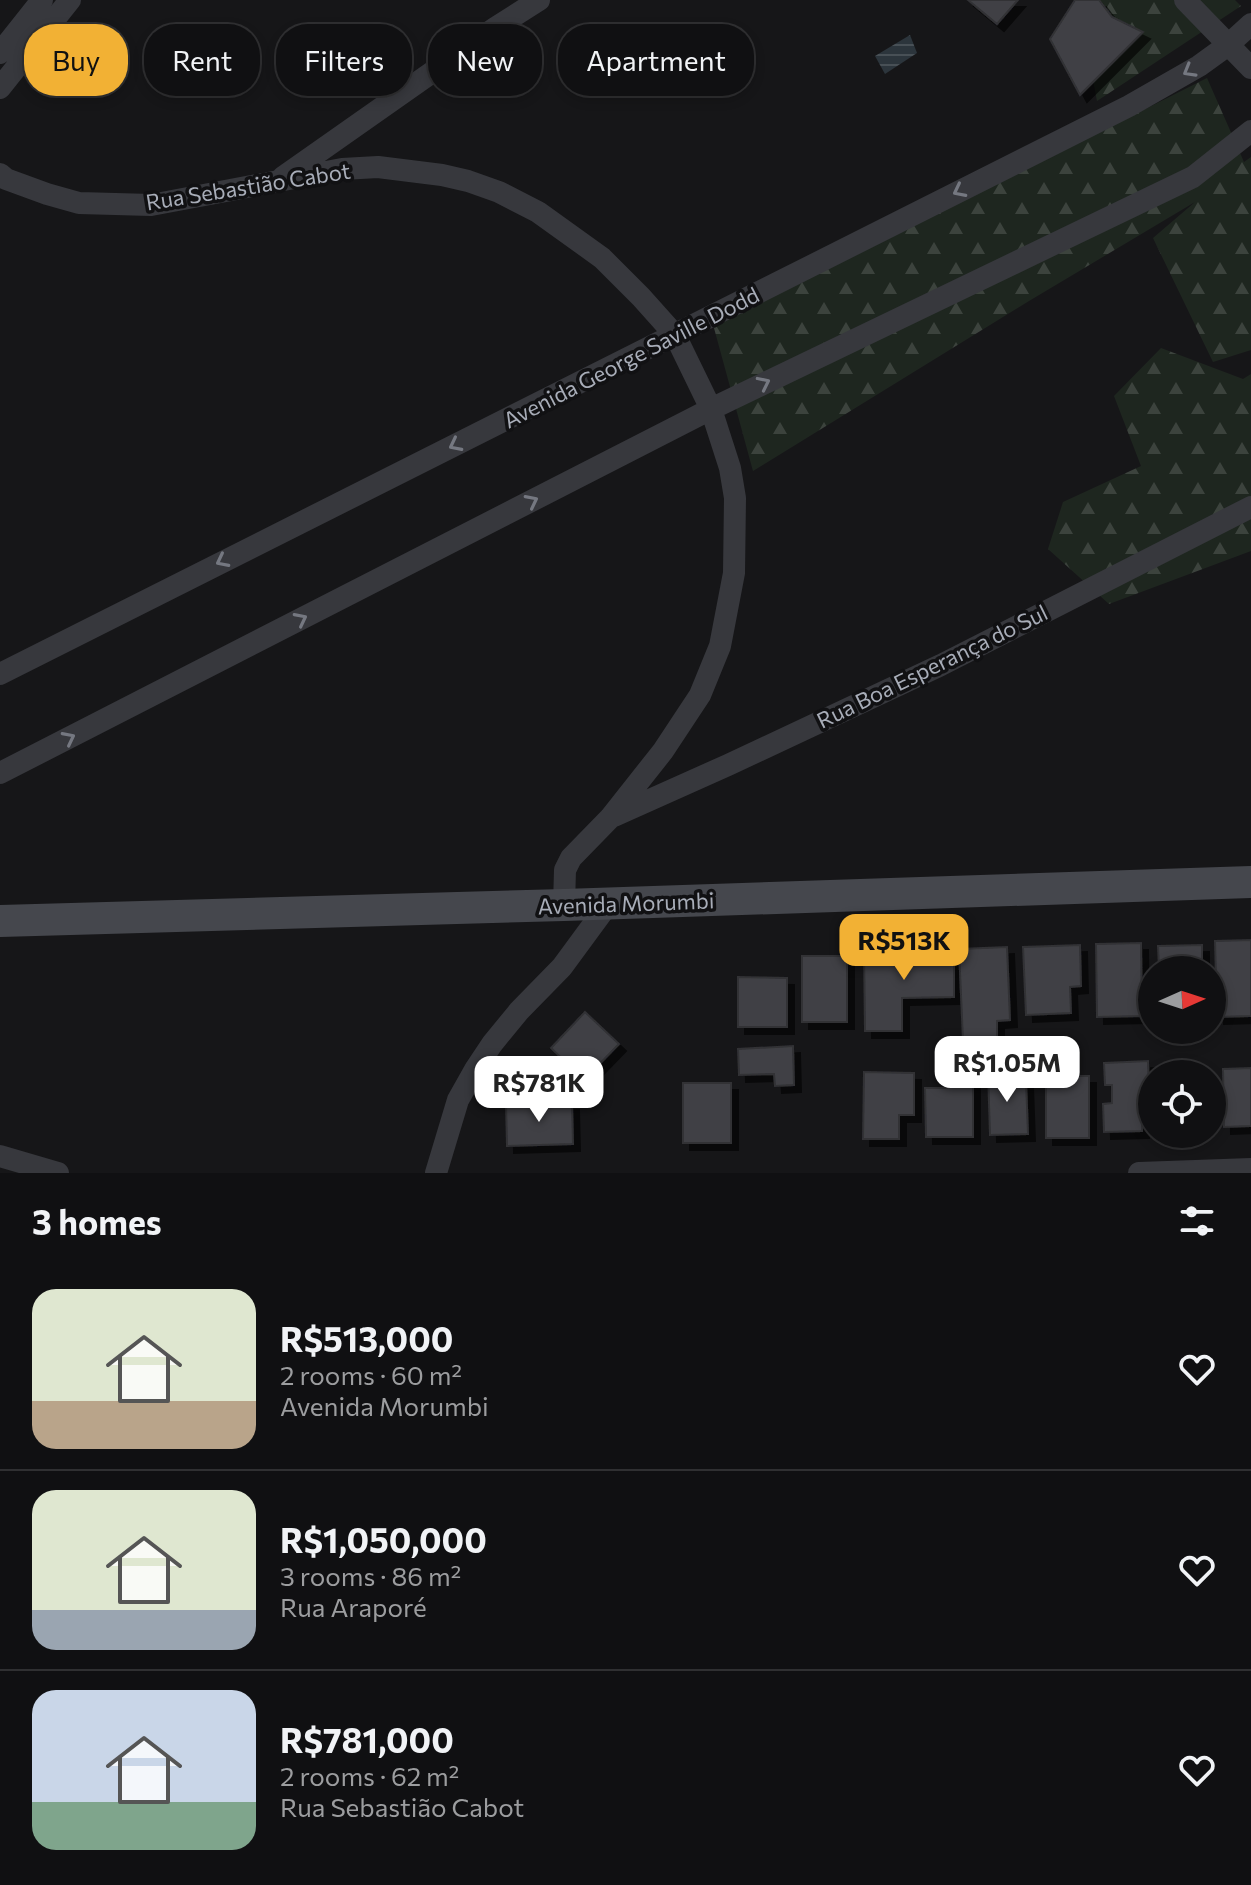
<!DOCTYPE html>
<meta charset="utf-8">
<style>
body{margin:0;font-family:Commissioner,sans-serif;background:#1e1e20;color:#f1f3f6;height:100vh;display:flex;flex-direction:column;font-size:30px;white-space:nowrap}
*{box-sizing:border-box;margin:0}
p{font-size:26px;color:#9c9d9f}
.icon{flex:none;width:44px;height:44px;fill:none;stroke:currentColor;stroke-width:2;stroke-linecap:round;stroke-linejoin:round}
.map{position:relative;height:1173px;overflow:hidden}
.panel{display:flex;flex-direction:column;background:#101012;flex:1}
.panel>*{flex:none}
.top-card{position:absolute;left:24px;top:24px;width:800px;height:72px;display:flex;gap:16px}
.needle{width:52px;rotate:87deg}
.controls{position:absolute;left:1138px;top:956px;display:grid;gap:16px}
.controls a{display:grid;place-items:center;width:88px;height:88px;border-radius:50%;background:#101012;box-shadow:0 4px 12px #0003,0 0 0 2px #303032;font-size:40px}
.price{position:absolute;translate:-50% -68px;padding:0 18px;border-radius:16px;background:#fff;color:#222;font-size:26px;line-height:52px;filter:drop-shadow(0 2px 4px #0008)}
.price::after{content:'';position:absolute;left:50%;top:48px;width:24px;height:18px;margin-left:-12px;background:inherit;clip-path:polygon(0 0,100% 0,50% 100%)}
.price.current{background:#f2b134;color:#111}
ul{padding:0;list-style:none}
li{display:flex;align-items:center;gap:24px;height:200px;padding:0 32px}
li+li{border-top:2px solid #303032}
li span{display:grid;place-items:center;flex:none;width:224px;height:160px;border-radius:24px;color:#555}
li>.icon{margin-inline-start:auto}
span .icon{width:96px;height:96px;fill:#fffc;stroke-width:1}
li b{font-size:34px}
h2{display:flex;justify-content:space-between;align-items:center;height:96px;padding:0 32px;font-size:34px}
.pill{padding:0 28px;border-radius:32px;background:#101012;box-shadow:0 4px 12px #0003,0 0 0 2px #303032;font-size:28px;line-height:72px}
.pill.current{background:#f2b134;color:#111}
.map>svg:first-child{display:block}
</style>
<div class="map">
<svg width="1251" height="1173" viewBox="0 0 1251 1173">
<defs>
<pattern id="forest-firs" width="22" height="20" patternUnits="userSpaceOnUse" patternTransform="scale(2)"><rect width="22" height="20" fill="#1e261f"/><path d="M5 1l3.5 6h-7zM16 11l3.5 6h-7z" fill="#3c433d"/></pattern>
<pattern id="water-rules" width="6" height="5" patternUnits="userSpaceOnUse" patternTransform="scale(2)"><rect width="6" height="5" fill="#2c353c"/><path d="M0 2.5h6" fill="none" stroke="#485056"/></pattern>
<filter id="shadow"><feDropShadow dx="7" dy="7" stdDeviation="0" flood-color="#0009"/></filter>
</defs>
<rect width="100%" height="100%" fill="#161618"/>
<path fill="url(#forest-firs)" d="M 1078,0 L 1235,0 L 1241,6 L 1097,101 Z
M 1207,78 L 1244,162 L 1251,157 L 1251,350 L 1213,362 L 1153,238 L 1195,202 L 1029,301 L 753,471 L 711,317 L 765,300 Z
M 1161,348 L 1243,379 L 1251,374 L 1251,551 L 1109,604 L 1048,549 L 1063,502 L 1141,466 L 1114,396 Z"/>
<path fill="url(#water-rules)" d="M 910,35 L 917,53 L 885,74 L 875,56 Z"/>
<path fill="#404145" stroke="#303034" stroke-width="2" filter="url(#shadow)" d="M 968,0 L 1018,0 L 997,24 Z
M 1075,0 L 1099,0 L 1112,17 L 1143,32 L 1080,95 L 1050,39 Z
M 1251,940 L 1251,1016 L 1217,1017 L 1215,941 Z
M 1141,943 L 1142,1016 L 1097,1017 L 1096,944 Z
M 1080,945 L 1081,986 L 1070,987 L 1071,1013 L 1026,1015 L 1023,947 Z
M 1202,945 L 1202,970 L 1159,970 L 1158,946 Z
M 1007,947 L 1010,1020 L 997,1021 L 997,1040 L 963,1041 L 959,949 Z
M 954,948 L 954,997 L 902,998 L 902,1031 L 865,1031 L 864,949 Z
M 802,956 L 847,956 L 847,1022 L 802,1022 Z
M 738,977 L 787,978 L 787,1027 L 738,1027 Z
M 585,1012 L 619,1044 L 584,1080 L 551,1048 Z
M 793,1046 L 794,1085 L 775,1086 L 774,1074 L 739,1075 L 738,1049 Z
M 1148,1061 L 1150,1122 L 1142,1122 L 1142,1131 L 1104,1132 L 1103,1104 L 1112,1103 L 1112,1085 L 1105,1085 L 1104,1063 Z
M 1251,1068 L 1251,1126 L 1224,1127 L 1223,1069 Z
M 1015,1071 L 1015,1080 L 1026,1080 L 1028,1134 L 990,1135 L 988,1072 Z
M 864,1072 L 914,1073 L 914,1115 L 899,1115 L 899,1139 L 863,1139 Z
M 947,1075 L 973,1075 L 973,1137 L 926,1137 L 925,1088 L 947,1088 Z
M 1046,1076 L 1089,1076 L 1089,1138 L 1046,1138 Z
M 683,1083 L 731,1083 L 731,1143 L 683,1143 Z
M 572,1103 L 573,1144 L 507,1146 L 506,1104 Z"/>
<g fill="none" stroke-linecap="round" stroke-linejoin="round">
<path stroke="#37383d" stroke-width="22" d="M 1185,0 L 1251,68
M 0,53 L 42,0
M 0,88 L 70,0
M 0,174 L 6,179 L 47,194 L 79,203 L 151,205 L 342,169 L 378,167 L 442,175 L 468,181 L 499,192 L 538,212 L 602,258 L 641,297 L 675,335 L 711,409 L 730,468 L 735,498 L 734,573 L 720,646 L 700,695 L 663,751 L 610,818 L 571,858 L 565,870 L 564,905
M 283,177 L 495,28 L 539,0
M 0,674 L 1129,106 L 1199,66 L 1228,45 L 1251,24
M 0,773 L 711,409 L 1193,177 L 1251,131
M 614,816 L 728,765 L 941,665 L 1251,507
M 0,1156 L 58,1173
M 436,1173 L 458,1100 L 476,1068 L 492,1044 L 519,1011 L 562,967 L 609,903
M 1139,1173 L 1251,1169"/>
<path stroke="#45474d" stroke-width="32" d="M 0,921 L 564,905 L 1251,882"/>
</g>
<defs><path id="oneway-chevron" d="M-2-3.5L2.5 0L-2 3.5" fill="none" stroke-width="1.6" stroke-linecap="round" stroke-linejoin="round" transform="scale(2)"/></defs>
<g stroke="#757881">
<use href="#oneway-chevron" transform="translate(1189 71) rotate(150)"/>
<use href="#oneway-chevron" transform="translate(959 191) rotate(153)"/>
<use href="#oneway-chevron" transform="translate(764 383) rotate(-26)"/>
<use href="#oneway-chevron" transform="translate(455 445) rotate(153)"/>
<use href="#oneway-chevron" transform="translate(532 501) rotate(-27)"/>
<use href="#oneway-chevron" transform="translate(222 561) rotate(153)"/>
<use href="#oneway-chevron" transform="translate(301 619) rotate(-27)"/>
<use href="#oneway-chevron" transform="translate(69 738) rotate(-27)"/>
</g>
<g text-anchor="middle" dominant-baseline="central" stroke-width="7" stroke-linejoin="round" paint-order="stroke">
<g font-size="22" fill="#a8adb8" stroke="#111113">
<text transform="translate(248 186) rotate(-9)">Rua Sebastião Cabot</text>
<text transform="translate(631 357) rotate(-27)">Avenida George Saville Dodd</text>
<text transform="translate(932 666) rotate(-26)">Rua Boa Esperança do Sul</text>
<text transform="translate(626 903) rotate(-2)">Avenida Morumbi</text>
</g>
</g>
</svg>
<div class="controls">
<a><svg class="needle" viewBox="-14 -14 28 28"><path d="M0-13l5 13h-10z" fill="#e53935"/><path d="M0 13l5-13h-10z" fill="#9c9d9f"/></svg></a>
<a><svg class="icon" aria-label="locate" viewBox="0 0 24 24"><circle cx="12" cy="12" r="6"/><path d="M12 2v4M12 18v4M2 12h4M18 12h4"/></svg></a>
</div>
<b class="price current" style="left:904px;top:982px">R$513K</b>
<b class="price" style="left:1007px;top:1104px">R$1.05M</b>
<b class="price" style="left:539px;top:1124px">R$781K</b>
<div class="top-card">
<a class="pill current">Buy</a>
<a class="pill">Rent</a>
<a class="pill">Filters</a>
<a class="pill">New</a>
<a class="pill">Apartment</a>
</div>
</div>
<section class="panel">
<h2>3 homes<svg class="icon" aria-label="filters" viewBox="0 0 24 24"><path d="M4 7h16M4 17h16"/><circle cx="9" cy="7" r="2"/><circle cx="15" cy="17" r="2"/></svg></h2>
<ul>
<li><span style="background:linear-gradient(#dfe7d0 70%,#b9a48a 0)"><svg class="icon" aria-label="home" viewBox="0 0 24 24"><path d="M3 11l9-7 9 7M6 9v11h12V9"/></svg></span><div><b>R$513,000</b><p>2 rooms · 60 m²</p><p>Avenida Morumbi</p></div><svg class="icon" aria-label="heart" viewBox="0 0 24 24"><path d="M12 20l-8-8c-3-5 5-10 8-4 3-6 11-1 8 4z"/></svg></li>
<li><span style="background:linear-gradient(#dfe7d0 75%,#9aa5b1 0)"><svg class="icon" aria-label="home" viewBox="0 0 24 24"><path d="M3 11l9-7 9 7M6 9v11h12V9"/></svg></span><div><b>R$1,050,000</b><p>3 rooms · 86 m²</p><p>Rua Araporé</p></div><svg class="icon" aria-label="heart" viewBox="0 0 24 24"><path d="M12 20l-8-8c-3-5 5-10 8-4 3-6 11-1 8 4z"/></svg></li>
<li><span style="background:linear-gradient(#c9d6e8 70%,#7fa58c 0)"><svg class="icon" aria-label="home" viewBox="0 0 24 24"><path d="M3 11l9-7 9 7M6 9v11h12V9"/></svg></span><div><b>R$781,000</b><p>2 rooms · 62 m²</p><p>Rua Sebastião Cabot</p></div><svg class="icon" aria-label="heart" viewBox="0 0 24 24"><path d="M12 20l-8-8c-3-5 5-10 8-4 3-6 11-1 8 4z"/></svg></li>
</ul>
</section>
